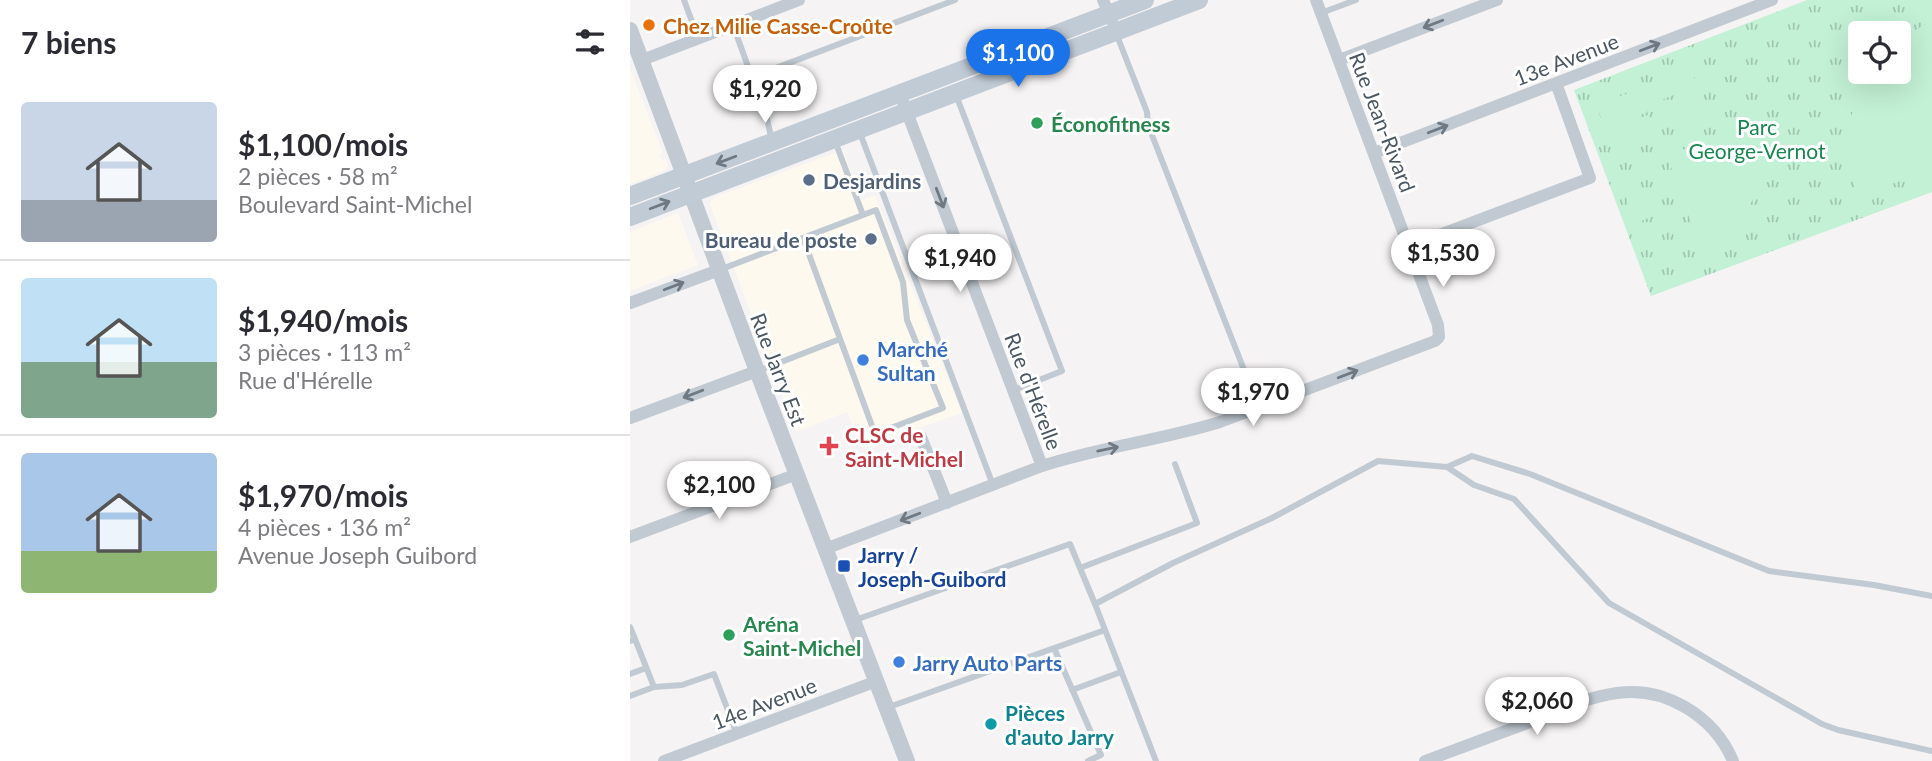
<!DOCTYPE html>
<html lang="fr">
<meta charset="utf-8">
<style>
body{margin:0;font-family:Lato,sans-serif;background:#f2f2f3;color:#2b2b33;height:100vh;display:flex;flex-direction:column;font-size:26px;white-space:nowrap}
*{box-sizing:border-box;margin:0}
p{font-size:23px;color:#7c7c81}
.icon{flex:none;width:38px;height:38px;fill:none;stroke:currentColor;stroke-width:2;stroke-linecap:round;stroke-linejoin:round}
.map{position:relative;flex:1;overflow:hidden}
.sheet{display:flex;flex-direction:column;background:#fff;width:630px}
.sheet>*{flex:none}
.tools{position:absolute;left:1218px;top:21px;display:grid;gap:14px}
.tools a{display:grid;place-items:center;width:63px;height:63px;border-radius:7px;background:#fff;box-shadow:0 7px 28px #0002;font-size:35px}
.price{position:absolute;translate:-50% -60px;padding:0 16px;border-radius:24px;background:#fff;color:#222;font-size:23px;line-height:46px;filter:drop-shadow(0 2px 4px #0008)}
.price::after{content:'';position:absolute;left:50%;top:42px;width:21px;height:16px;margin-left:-10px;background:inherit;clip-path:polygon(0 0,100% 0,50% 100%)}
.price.selected{background:#1a73e8;color:#fff}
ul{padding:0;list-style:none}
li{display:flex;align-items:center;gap:21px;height:175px;padding:0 21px}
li+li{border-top:2px solid #e1e1e2}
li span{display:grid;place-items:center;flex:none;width:196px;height:140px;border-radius:7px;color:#555}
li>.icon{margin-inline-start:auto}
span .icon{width:84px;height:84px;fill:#fffc;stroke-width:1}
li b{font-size:30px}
h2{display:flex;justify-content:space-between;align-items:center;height:84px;padding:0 21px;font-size:30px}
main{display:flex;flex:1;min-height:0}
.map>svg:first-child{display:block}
</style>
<main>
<section class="sheet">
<h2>7 biens<svg class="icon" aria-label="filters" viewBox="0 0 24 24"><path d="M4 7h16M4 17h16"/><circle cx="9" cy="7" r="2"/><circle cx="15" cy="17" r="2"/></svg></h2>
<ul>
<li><span style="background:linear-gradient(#c9d6e8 70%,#9aa5b1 0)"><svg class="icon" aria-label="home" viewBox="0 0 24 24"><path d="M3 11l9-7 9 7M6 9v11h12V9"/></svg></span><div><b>$1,100/mois</b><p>2 pièces · 58 m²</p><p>Boulevard Saint-Michel</p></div></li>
<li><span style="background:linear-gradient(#bfe0f5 60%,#7fa58c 0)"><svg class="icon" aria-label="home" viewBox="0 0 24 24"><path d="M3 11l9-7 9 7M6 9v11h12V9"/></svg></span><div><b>$1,940/mois</b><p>3 pièces · 113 m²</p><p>Rue d'Hérelle</p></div></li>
<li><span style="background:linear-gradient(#a9c7e8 70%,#8fb573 0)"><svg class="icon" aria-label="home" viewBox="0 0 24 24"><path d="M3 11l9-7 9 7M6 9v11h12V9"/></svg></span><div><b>$1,970/mois</b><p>4 pièces · 136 m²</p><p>Avenue Joseph Guibord</p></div></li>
</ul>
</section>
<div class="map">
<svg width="1302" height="761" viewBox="0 0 1302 761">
<defs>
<pattern id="park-tufts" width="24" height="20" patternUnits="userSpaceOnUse" patternTransform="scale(1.75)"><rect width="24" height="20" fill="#c3f1d5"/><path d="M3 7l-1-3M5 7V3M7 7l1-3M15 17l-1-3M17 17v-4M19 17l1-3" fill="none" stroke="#a0c6b0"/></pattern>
</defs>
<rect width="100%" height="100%" fill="#f5f3f3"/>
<path fill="#fdf9ef" d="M 0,68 L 33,153 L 29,155 L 32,161 L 36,159 L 38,165 L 36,170 L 0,184 Z
M 213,150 L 232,200 L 245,195 L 332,413 L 232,448 L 217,412 L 166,432 L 80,205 L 80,202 L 85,197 Z
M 48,213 L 68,265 L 0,291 L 0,232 Z"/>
<path fill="url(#park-tufts)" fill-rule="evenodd" d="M 1177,0 L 1302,0 L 1302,192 L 1021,296 L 944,90 ZM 1230,33 L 1269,33 L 1269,72 L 1230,72 Z"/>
<path fill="#c3f1d5" d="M 1302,20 L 1302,169 L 1228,197 C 1213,155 1215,111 1240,72 L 1269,72 L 1269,40 Z
M 1061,69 L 1067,86 L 1031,100 L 1025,83 Z
M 1009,89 L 1018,112 L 975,128 L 966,105 Z
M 1072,98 L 1078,115 L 1041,129 L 1035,112 Z
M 1018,115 L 1027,138 L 984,154 L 976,131 Z
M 1134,118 C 1145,174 1122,223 1070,248 L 1037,156 Z
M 1005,176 L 1021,217 L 1006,223 L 990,182 Z"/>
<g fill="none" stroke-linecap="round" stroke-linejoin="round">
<path stroke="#c1cad2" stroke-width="6" d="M 54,0 L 68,38
M 691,13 L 726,0
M 103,25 L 137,119 L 142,141
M 486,33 L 517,112 L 518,125 L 629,408
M 122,77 L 325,0
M 326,95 L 432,371 L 384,390
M 230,133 L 363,485
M 173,238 L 245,434 L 313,408 L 277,320 L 273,282 L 246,210 L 233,215
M 89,270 L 233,215 L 205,141
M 128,371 L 210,339
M 817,467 L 842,456 L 900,474 L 1139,571 L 1244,585 L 1302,596
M 450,568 L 465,604
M 225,620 L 440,544 L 450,568 L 567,523 L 545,464
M 0,627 L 5,639
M 0,641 L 5,639 L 24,687 L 0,696
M 424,648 L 471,755 L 458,761
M 0,674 L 16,668
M 24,687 L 52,685 L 84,674 L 107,734
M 442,690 L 491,672
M 259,707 L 475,630
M 526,761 L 465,604 L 543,563 L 642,518 L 748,461 L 817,467 L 844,485 L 884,499 L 979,603 L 1192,724 L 1208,730 L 1302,751"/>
<path stroke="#c1cad2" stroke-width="12" d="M 473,0 L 482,21
M 12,60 L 169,0
M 709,60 L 867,0
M 270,94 L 412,466
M 744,153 L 1142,0
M 780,246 L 960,178 L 926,83
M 0,303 L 89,270
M 0,418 L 127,371
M 291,437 L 317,503
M 0,537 L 167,474
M 195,549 L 412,466 C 470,447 532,440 590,422 L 805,341 L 809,337 L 808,325 L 686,0
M 34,761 L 247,681
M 795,761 C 830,748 865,735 900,722 C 928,711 957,697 987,693 C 1035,686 1084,716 1103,761"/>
<path stroke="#c1cad2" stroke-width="16" d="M 0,30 L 127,371 L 277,761"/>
<path stroke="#c1cbd6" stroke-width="18" d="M 0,196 L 515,0
M 0,217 L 569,0"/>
</g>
<defs><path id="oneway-shaft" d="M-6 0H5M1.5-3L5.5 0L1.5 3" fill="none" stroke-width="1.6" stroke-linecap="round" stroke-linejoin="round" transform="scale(1.75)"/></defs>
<g stroke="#6e7983">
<use href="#oneway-shaft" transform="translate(803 24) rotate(159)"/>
<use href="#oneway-shaft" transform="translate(1020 47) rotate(-21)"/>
<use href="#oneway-shaft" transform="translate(808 129) rotate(-21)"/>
<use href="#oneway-shaft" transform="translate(310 198) rotate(69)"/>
<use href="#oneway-shaft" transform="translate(44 286) rotate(-21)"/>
<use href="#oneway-shaft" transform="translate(718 374) rotate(-21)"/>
<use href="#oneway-shaft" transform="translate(63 394) rotate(159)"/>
<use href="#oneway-shaft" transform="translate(478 449) rotate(-12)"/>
<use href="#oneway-shaft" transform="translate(280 517) rotate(159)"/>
</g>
<g stroke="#6e7984">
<use href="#oneway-shaft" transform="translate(96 160) rotate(159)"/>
<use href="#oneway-shaft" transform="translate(30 205) rotate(-21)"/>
</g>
<circle fill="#e8710a" stroke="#fff" stroke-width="2.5" cx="19" cy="25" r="7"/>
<g fill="#2e9e5b" stroke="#fff" stroke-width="2.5">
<circle cx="407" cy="123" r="7"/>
<circle cx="99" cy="635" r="7"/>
</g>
<g fill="#5c6f8a" stroke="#fff" stroke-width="2.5">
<circle cx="179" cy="180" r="7"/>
<circle cx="241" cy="239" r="7"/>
</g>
<g fill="#3f7fe0" stroke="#fff" stroke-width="2.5">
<circle cx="233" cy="360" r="7"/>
<circle cx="269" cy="662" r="7"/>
</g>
<path fill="#e0444e" stroke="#fff" stroke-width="2.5" d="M195.5 435.5h7v7h7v7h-7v7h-7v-7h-7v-7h7z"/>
<rect fill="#1a4fb4" stroke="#fff" stroke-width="2.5" x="207" y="559" width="14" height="14" rx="3.5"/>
<circle fill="#0f9aa8" stroke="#fff" stroke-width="2.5" cx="361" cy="724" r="7"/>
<g text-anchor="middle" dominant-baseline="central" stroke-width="6" stroke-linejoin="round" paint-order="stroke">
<g font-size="21" font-weight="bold" fill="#c56008" stroke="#fff" text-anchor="start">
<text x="33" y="25">Chez Milie Casse-Croûte</text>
</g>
<g font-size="21" fill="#4a5661" stroke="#fff">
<text transform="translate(936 59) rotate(-21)">13e Avenue</text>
<text transform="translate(753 122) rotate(69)">Rue Jean-Rivard</text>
<text transform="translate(149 369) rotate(69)">Rue Jarry Est</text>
<text transform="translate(404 391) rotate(69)">Rue d'Hérelle</text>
<text transform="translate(134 703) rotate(-21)">14e Avenue</text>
</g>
<g font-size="21" font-weight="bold" fill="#27864d" stroke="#fff" text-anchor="start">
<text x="421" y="123">Éconofitness</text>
<text x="113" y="623">Aréna<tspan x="113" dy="24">Saint-Michel</tspan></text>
</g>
<g font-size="21" fill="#17864f" stroke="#fff">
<text x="1127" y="126">Parc<tspan x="1127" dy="24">George-Vernot</tspan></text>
</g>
<g font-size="21" font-weight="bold" fill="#4e5e75" stroke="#fff" text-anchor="start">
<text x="193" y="180">Desjardins</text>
<text x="227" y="239" text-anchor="end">Bureau de poste</text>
</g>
<g font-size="21" font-weight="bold" fill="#366cbe" stroke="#fff" text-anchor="start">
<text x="247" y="348">Marché<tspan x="247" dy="24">Sultan</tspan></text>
<text x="283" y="662">Jarry Auto Parts</text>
</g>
<g font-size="21" font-weight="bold" fill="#be3a42" stroke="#fff" text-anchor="start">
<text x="215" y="434">CLSC de<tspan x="215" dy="24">Saint-Michel</tspan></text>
</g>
<g font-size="21" font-weight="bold" fill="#164399" stroke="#fff" text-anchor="start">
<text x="228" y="554">Jarry /<tspan x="228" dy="24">Joseph-Guibord</tspan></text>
</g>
<g font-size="21" font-weight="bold" fill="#0d838f" stroke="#fff" text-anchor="start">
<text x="375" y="712">Pièces<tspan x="375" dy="24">d'auto Jarry</tspan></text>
</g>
</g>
</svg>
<div class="tools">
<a><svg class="icon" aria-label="locate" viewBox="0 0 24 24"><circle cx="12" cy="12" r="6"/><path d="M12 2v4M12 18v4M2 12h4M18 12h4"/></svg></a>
</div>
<b class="price selected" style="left:388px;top:89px">$1,100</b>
<b class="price" style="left:135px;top:125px">$1,920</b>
<b class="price" style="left:813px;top:289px">$1,530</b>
<b class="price" style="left:330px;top:294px">$1,940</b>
<b class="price" style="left:623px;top:428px">$1,970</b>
<b class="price" style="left:89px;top:521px">$2,100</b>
<b class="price" style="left:907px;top:737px">$2,060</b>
</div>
</main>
